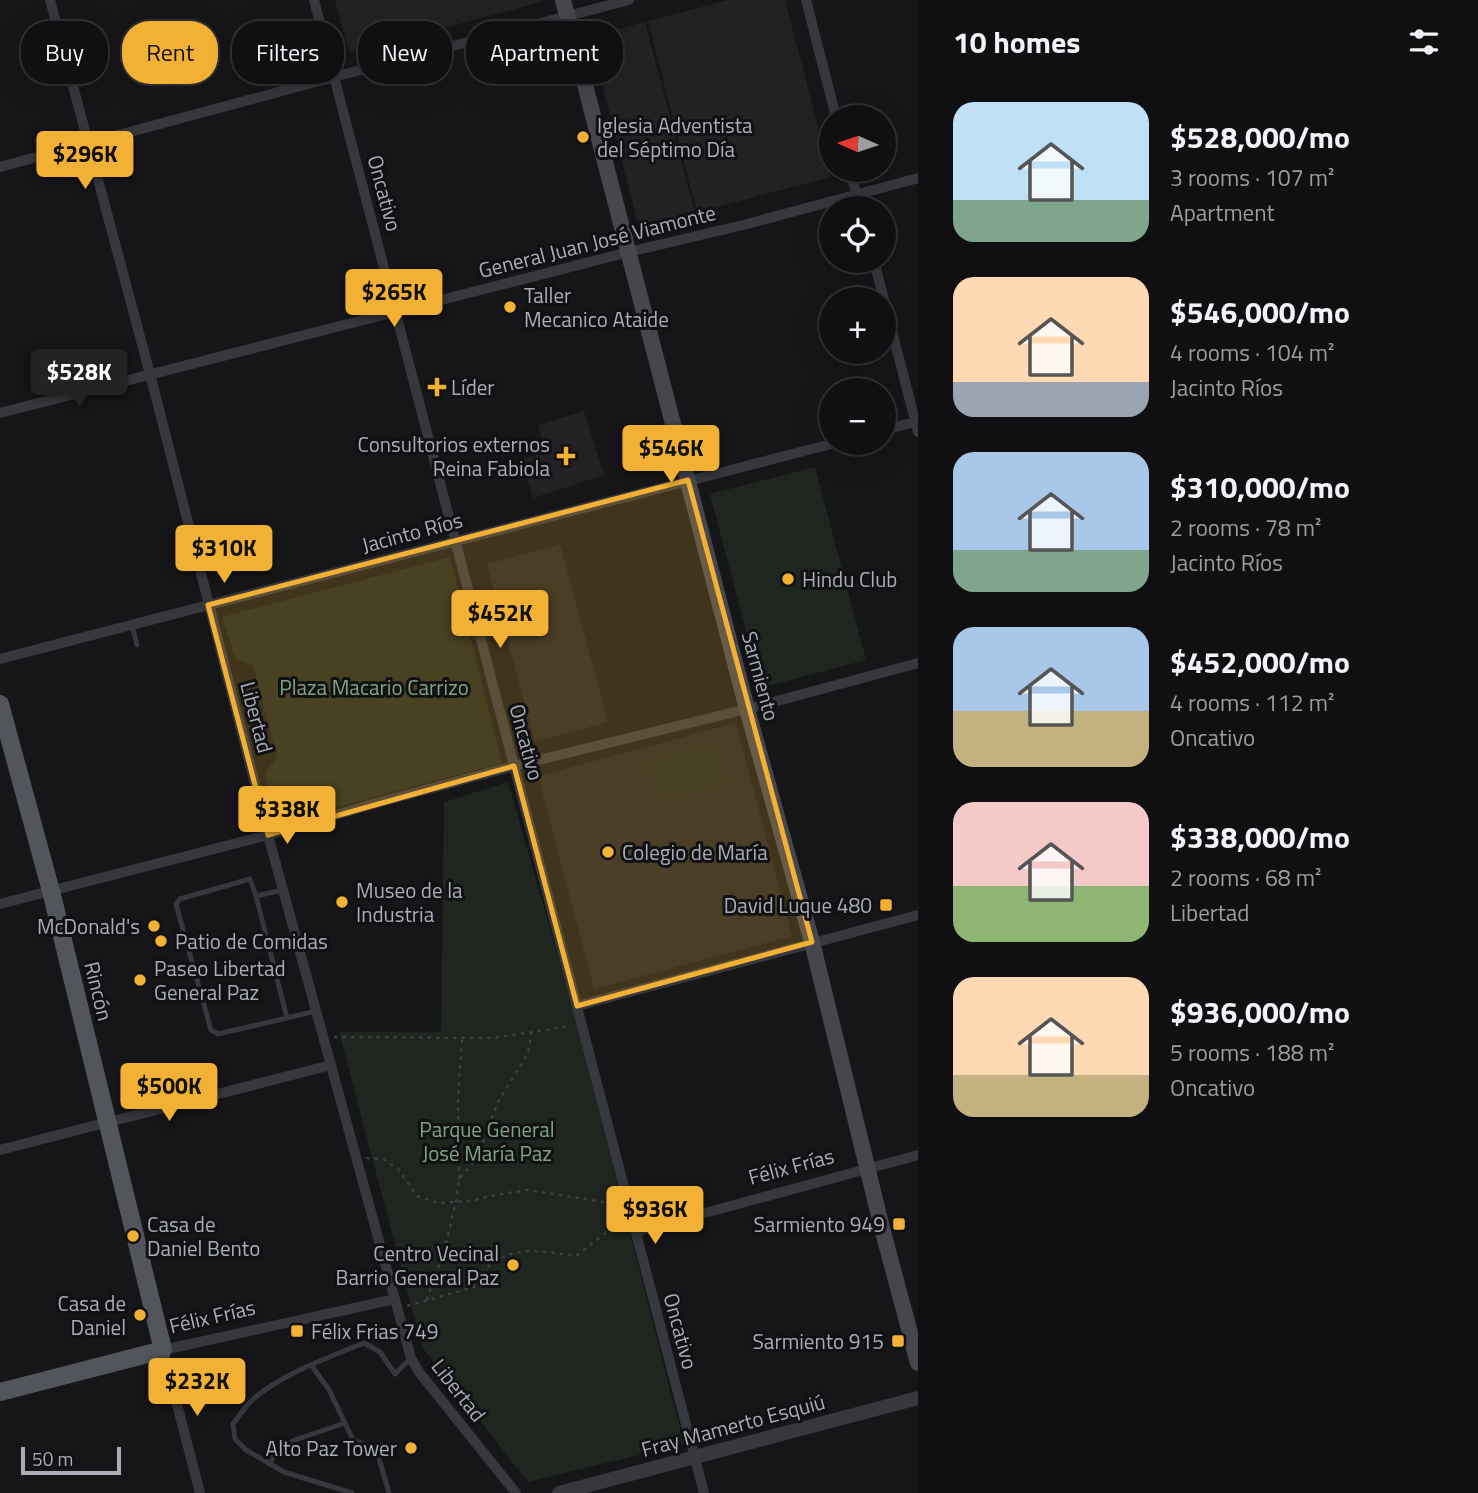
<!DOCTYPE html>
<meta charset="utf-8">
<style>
body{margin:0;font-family:"Titillium Web",sans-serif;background:#19191b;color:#f1f3f6;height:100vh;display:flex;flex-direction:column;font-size:26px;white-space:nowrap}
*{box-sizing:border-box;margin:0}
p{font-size:23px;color:#9c9d9f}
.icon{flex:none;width:38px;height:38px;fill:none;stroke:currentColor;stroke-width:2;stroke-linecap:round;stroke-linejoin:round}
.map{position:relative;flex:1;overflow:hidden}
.side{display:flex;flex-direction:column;background:#101012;width:560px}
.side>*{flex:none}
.banner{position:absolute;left:21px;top:21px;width:665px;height:63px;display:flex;gap:14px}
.needle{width:46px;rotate:273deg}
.tools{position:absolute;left:819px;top:105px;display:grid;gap:14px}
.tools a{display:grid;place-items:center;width:77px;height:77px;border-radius:50%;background:#101012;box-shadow:0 7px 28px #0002,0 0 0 2px #303032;font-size:35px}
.scale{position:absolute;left:21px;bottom:18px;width:100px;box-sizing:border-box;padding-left:7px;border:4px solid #a8adb8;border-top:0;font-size:19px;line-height:24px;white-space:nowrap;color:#a8adb8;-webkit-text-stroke:5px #111113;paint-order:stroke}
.price{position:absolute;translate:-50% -60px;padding:0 16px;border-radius:7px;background:#f2b134;color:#111;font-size:23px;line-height:46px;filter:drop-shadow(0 2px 4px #0008)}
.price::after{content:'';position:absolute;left:50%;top:42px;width:21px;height:16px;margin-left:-10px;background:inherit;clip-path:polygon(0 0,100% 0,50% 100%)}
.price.active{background:#222;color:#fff}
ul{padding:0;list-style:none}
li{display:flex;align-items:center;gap:21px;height:175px;padding:0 35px}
li span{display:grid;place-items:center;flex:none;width:196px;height:140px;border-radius:21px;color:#555}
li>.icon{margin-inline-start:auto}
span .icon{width:84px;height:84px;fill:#fffc;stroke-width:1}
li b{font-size:30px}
h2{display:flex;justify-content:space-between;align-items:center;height:84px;padding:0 35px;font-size:30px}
.tag{padding:0 24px;border-radius:28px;background:#101012;box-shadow:0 7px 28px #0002,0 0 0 2px #303032;font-size:24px;line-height:63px}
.tag.active{background:#f2b134;color:#111}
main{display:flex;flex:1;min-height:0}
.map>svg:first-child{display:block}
</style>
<main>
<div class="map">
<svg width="918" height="1493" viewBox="0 0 918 1493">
<rect width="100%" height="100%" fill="#161618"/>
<path fill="#222225" d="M 335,0 L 541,0 L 542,2 L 349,53 Z
M 728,0 L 785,0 L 831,177 L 697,212 L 648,21 Z
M 645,22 L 695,213 L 639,227 L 590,37 Z
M 584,411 L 604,475 L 533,498 L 522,460 L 546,452 L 538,425 Z
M 560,544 L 608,722 L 535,742 L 487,564 Z
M 736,723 L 792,936 L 594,989 L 538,776 Z"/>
<path fill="#1e261f" d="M 815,467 L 866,660 L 761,688 L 710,494 Z
M 450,557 L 502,763 L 277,823 L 265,773 L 277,757 L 253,665 L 236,660 L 222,617 Z
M 714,745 L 724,783 L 660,799 L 651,762 Z
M 508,782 L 570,998 L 684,1444 L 528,1482 L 422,1347 L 339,1032 L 441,1032 L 444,802 Z"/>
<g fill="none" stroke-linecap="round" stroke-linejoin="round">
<path stroke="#3d3f44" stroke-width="2.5" stroke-dasharray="3.5 5" stroke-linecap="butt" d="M 334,1037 L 494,1038 L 571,1026
M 366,1158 L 383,1159 L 398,1169 L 417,1196 L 438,1203 L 472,1201 L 490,1196 L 528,1190 L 604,1202 L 616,1200
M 459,1179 L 458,1098 L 462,1039
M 427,1300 L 435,1275 L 443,1257 L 456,1201 L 459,1179 L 477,1158 L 497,1104 L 528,1053 L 532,1032
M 407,1306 L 474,1287 C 496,1242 535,1250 576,1256 L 622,1220"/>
<path stroke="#37383d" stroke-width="5" d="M 132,625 L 137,645
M 283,890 L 256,896 L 287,1018 L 316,1011
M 256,896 L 250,879 L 180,899 L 176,904 L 211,1030 L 218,1034 L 287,1018
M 312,1366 L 329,1390 L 345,1423
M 269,1464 L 278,1449 L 295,1440 L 345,1423 L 353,1440 L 376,1448 L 389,1493
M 352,1493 L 284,1472 L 246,1450 L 235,1439 L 233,1424 C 238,1417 244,1409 250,1402 C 277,1376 329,1357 364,1343 L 380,1352 L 395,1374 L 411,1358"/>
<path stroke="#37383d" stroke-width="10" d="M 50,0 L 150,374 L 268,835 L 411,1358 L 419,1372 L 516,1493
M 314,0 L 704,1493
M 806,0 L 836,117
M 0,167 L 334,77 L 629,0
M 850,170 L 860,208
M 874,261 L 918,432
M 0,413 L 629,252 L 747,224 L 918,178
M 884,430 L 918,421
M 0,659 L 835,443
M 0,904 L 268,835 L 373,804 L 514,766 L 747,709 L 918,663
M 577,1006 L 918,915
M 0,1150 L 331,1065
M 635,1232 L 918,1155
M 200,1493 L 163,1350 L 395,1299"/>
<path stroke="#37383d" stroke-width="14" d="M 559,1493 L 918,1398"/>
<path stroke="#45474d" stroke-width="16" d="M 563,0 L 747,709 L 812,942 L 882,1228 L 918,1363"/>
<path stroke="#53555c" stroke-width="18" d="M 0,704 L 51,891 L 163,1350 L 0,1392"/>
</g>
<path fill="#f2b134" fill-opacity="0.2" stroke="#f2b134" stroke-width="5" stroke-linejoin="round" d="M 688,480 L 812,942 L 577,1006 L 514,766 L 268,835 L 208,605 Z"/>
<g fill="#f2b134" stroke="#111113" stroke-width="2.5">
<circle cx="583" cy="137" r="7"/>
<circle cx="510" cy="307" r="7"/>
<path d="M433.5 376.5h7v7h7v7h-7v7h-7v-7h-7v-7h7z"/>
<path d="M562.5 445.5h7v7h7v7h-7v7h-7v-7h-7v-7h7z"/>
<circle cx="788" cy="579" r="7"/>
<circle cx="608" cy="852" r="7"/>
<circle cx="342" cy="902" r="7"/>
<rect x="879" y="898" width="14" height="14" rx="3.5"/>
<circle cx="154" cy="926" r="7"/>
<circle cx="161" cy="941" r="7"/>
<circle cx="140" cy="980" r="7"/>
<rect x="892" y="1217" width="14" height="14" rx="3.5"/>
<circle cx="133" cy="1236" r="7"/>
<circle cx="513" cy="1265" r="7"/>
<circle cx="140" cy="1315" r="7"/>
<rect x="290" y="1324" width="14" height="14" rx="3.5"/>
<rect x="891" y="1334" width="14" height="14" rx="3.5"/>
<circle cx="411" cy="1448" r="7"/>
</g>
<g text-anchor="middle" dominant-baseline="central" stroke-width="6" stroke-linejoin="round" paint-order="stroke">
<g font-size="21" fill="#a8adb8" stroke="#111113" text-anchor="start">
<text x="597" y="125">Iglesia Adventista<tspan x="597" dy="24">del Séptimo Día</tspan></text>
<text x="524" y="295">Taller<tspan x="524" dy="24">Mecanico Ataide</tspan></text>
<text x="451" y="387">Líder</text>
<text x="550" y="444" text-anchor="end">Consultorios externos<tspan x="550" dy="24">Reina Fabiola</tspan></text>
<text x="802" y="579">Hindu Club</text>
<text x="622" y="852">Colegio de María</text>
<text x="356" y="890">Museo de la<tspan x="356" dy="24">Industria</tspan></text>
<text x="872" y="905" text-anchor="end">David Luque 480</text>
<text x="140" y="926" text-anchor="end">McDonald's</text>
<text x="175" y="941">Patio de Comidas</text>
<text x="154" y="968">Paseo Libertad<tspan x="154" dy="24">General Paz</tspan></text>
<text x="147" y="1224">Casa de<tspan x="147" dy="24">Daniel Bento</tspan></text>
<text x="885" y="1224" text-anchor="end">Sarmiento 949</text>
<text x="499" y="1253" text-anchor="end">Centro Vecinal<tspan x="499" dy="24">Barrio General Paz</tspan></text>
<text x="126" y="1303" text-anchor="end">Casa de<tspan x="126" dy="24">Daniel</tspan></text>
<text x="311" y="1331">Félix Frias 749</text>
<text x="884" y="1341" text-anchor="end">Sarmiento 915</text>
<text x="397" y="1448" text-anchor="end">Alto Paz Tower</text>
</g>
<g font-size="21" fill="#a8adb8" stroke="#111113">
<text transform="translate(385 193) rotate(75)">Oncativo</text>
<text transform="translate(597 241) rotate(-14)">General Juan José Viamonte</text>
<text transform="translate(412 532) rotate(-15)">Jacinto Ríos</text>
<text transform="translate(761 676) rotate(75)">Sarmiento</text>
<text transform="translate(257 717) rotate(75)">Libertad</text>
<text transform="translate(527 742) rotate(75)">Oncativo</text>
<text transform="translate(99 991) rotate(76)">Rincón</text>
<text transform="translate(791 1166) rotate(-15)">Félix Frías</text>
<text transform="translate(212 1316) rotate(-13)">Félix Frías</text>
<text transform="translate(681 1331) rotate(75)">Oncativo</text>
<text transform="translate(459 1390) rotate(52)">Libertad</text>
<text transform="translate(733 1425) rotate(-15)">Fray Mamerto Esquiú</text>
</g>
<g font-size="21" fill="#7fa381" stroke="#111113">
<text x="374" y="687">Plaza Macario Carrizo</text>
<text x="487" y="1129">Parque General<tspan x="487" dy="24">José María Paz</tspan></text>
</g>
</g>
</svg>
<div class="tools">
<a><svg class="needle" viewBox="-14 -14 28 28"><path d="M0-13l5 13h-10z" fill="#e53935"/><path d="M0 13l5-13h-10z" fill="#9c9d9f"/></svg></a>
<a><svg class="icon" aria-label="locate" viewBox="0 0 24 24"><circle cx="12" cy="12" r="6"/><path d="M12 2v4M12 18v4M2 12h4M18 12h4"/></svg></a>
<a>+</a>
<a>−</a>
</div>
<div class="scale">50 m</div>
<b class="price" style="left:85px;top:191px">$296K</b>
<b class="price" style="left:394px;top:329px">$265K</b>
<b class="price active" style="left:79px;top:409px">$528K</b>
<b class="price" style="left:671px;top:485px">$546K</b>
<b class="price" style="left:224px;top:585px">$310K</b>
<b class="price" style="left:500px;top:650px">$452K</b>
<b class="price" style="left:287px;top:846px">$338K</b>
<b class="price" style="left:169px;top:1123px">$500K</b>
<b class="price" style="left:655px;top:1246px">$936K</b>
<b class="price" style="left:197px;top:1418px">$232K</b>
<div class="banner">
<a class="tag">Buy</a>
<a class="tag active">Rent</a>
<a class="tag">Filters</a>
<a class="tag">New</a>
<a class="tag">Apartment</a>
</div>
</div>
<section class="side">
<h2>10 homes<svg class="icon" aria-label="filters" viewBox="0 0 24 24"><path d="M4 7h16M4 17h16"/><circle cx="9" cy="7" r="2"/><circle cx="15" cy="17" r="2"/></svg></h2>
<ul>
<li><span style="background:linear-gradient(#bfe0f5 70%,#7fa58c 0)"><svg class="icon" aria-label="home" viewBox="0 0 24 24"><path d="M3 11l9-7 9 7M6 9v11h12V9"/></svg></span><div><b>$528,000/mo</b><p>3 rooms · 107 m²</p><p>Apartment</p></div></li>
<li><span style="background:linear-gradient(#ffd9b3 75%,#9aa5b1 0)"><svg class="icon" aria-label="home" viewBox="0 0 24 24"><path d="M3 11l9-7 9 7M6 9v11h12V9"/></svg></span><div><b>$546,000/mo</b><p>4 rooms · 104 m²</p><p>Jacinto Ríos</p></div></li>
<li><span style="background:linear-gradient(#a9c7e8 70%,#7fa58c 0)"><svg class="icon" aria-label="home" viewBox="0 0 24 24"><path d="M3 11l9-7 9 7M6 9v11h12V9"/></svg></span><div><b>$310,000/mo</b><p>2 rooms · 78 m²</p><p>Jacinto Ríos</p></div></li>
<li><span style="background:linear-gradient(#a9c7e8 60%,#c2b280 0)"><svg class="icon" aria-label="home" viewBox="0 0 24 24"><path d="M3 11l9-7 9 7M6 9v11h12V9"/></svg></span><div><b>$452,000/mo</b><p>4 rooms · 112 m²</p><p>Oncativo</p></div></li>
<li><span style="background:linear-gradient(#f6c9c9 60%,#8fb573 0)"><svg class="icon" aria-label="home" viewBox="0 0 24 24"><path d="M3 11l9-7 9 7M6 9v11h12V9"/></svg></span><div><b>$338,000/mo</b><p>2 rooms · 68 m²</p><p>Libertad</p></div></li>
<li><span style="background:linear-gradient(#ffd9b3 70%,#c2b280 0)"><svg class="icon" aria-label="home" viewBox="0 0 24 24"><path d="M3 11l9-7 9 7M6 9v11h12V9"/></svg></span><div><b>$936,000/mo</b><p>5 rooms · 188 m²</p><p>Oncativo</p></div></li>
</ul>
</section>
</main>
